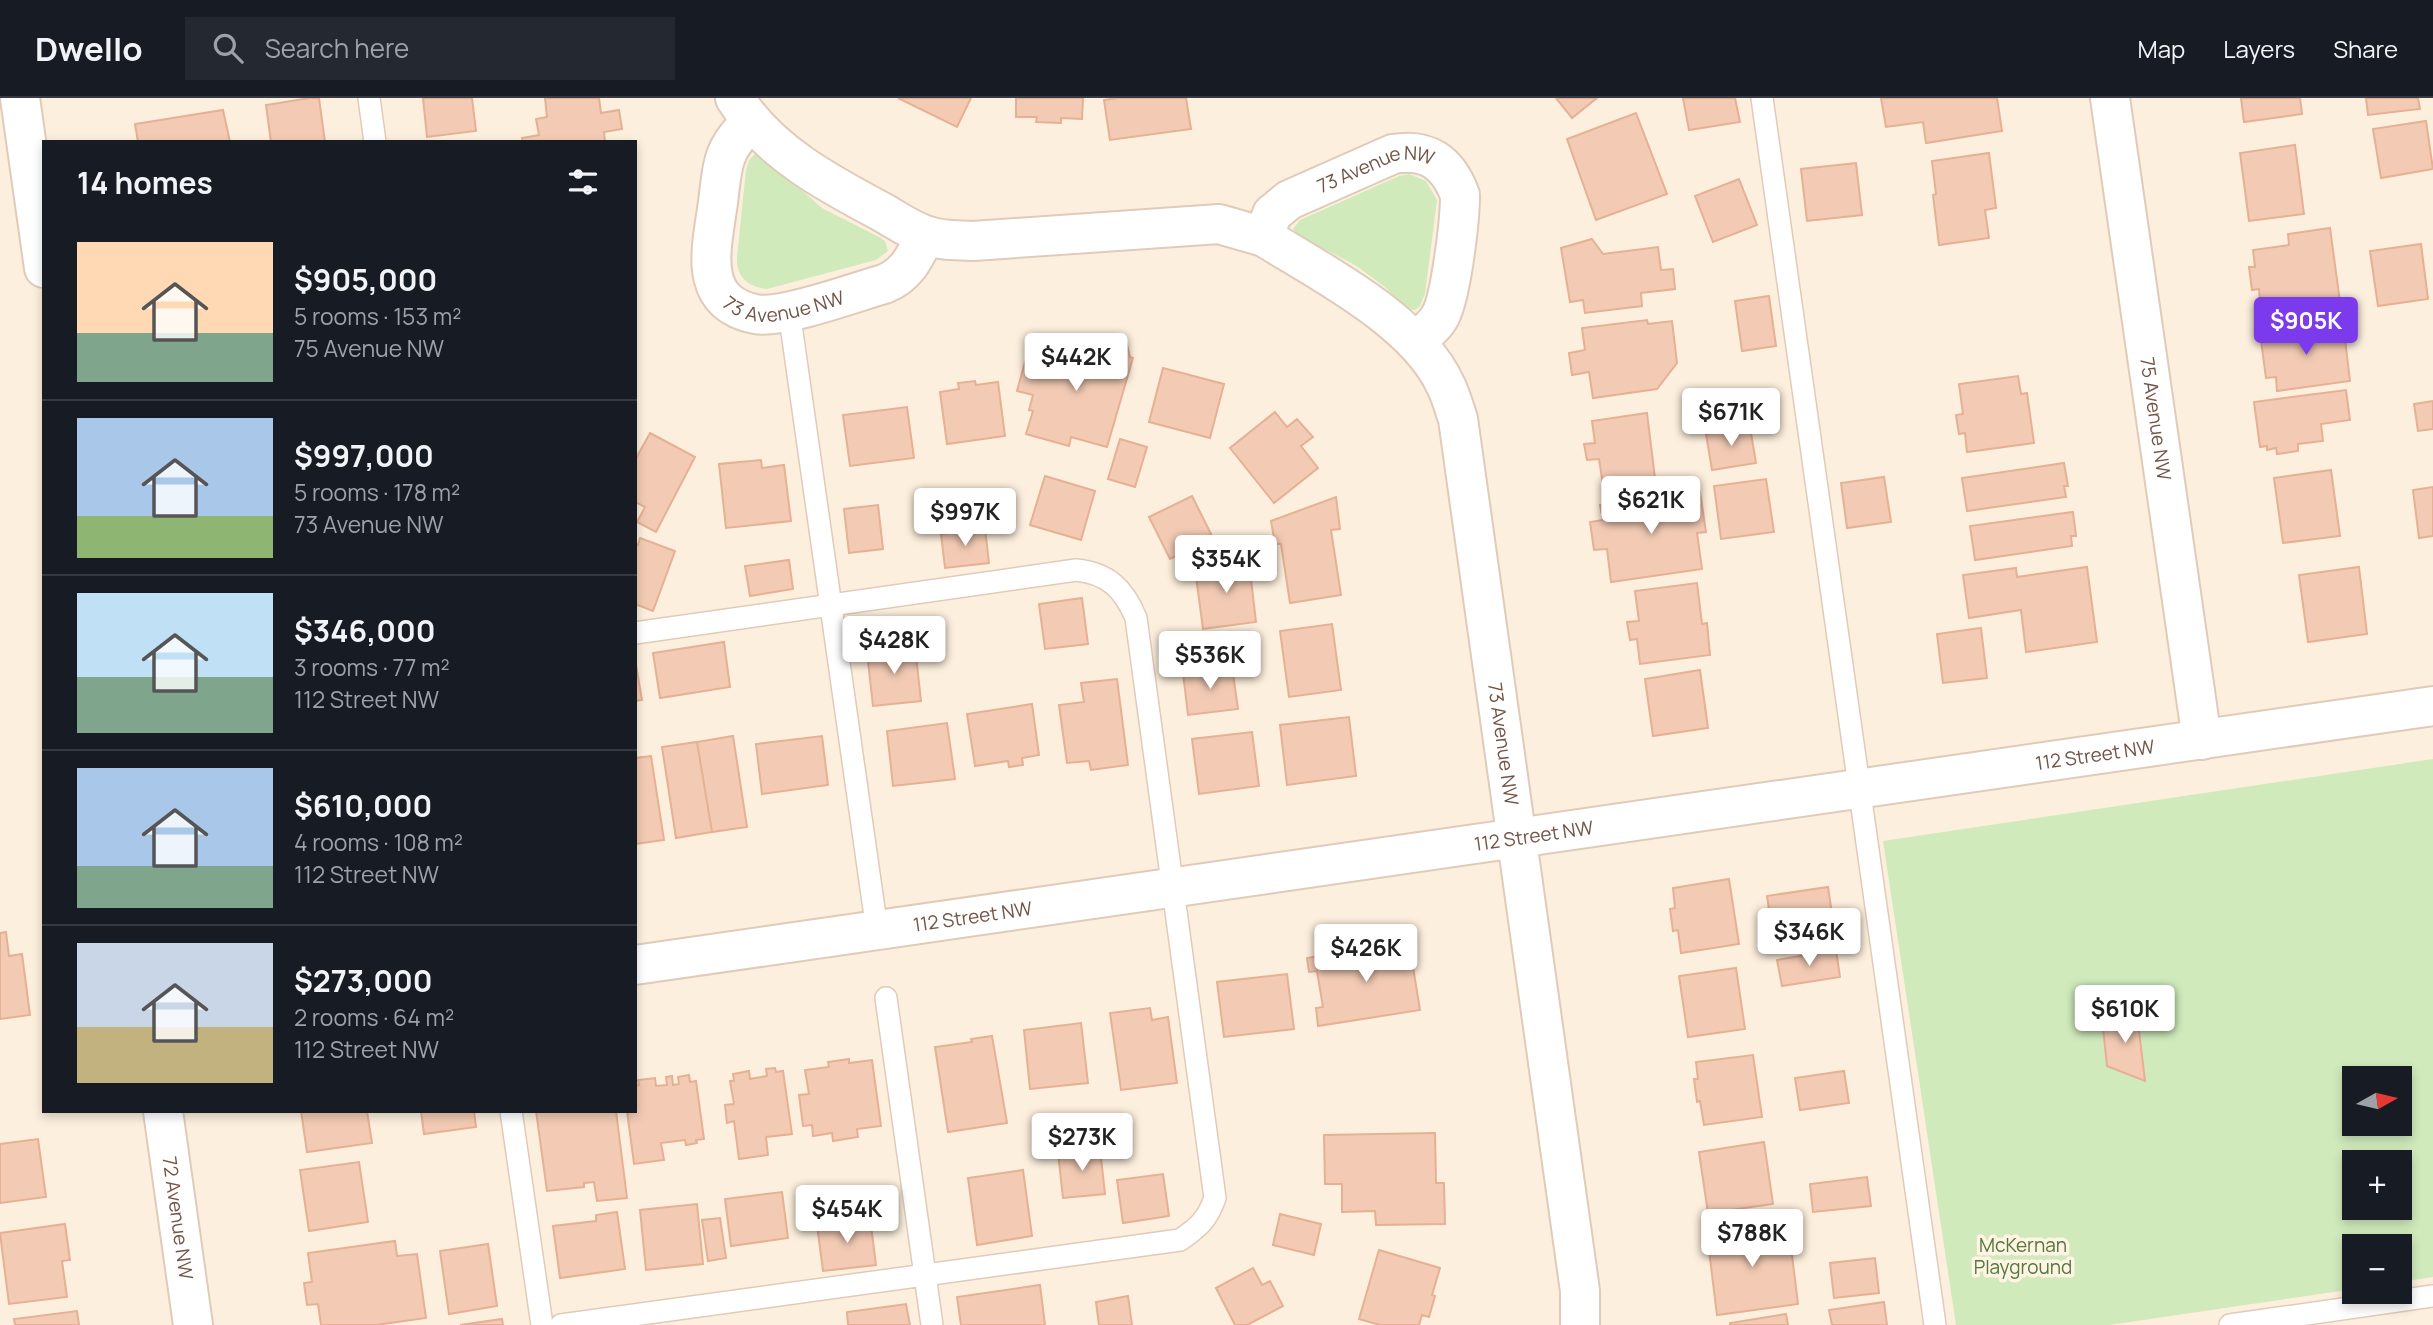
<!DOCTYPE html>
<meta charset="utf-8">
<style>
body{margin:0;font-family:Manrope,sans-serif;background:#242831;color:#f1f3f6;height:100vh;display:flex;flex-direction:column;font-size:26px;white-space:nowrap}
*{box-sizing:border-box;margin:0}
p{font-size:23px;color:#9ea1a6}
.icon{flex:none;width:38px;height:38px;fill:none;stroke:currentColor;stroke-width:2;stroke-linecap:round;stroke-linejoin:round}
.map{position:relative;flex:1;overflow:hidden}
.drawer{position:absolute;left:42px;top:42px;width:595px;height:973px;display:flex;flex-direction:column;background:#171b24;border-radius:0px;box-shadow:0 4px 10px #0003}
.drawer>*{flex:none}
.needle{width:46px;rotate:82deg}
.controls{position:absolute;left:2342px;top:968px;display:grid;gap:14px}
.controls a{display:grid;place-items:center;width:70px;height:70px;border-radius:0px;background:#171b24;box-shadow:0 4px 10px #0003;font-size:35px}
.price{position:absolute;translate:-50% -60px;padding:0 16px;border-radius:7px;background:#fff;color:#222;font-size:23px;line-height:46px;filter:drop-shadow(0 2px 4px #0008)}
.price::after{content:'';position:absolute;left:50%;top:42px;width:21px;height:16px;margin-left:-10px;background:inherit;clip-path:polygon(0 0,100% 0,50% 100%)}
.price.selected{background:#7c3aed;color:#fff}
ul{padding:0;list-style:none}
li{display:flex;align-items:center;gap:21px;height:175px;padding:0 35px}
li+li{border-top:2px solid #363941}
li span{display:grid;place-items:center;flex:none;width:196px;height:140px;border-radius:0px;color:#555}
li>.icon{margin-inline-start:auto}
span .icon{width:84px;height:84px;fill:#fffc;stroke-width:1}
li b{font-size:30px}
h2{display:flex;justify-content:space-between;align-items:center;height:84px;padding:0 35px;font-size:30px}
header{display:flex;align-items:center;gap:42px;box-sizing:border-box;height:98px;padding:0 35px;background:#171b24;border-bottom:2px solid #363941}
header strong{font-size:33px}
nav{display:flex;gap:38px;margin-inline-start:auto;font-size:24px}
.search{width:490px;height:63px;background:#242831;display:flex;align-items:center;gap:18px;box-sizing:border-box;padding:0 24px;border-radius:0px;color:#9ea1a6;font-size:26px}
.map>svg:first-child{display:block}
</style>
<header>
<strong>Dwello</strong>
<div class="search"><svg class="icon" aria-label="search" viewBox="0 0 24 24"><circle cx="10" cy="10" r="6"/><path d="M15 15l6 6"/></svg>Search here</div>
<nav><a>Map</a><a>Layers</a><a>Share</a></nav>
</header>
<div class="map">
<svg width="2433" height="1227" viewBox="0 0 2433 1227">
<rect width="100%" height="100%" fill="#fdefdd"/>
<path fill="#d0eabc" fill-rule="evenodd" d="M 755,56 L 760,57 L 770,64 L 822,110 L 881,140 L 885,143 L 888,153 L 876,162 L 767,191 C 748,189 736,179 737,159 L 746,72 L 749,62 Z
M 1409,76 L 1426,83 L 1437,102 L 1425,196 L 1420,208 L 1415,212 L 1408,211 L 1385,189 L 1355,167 L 1301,139 L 1293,131 L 1300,122 L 1399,78 Z
M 2433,661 L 2433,1179 L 2399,1184 L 2399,1148 L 2354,1148 L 2354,1191 L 2109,1227 L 1956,1227 L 1883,743 ZM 2354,980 L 2399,980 L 2399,1026 L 2354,1026 ZM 2354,1064 L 2399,1064 L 2399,1110 L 2354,1110 Z"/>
<path fill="#f3cbb4" stroke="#e6b094" stroke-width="2" d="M 310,0 L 319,0 L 325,44 L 271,44 L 266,7 Z
M 423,0 L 472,0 L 476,33 L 427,39 Z
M 545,0 L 599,0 L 601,15 L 619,12 L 622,31 L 604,34 L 605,44 L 523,44 L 522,40 L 539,37 L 536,21 L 547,19 Z
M 898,0 L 971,0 L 957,29 Z
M 1016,0 L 1083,0 L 1082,21 L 1061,20 L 1061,25 L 1036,24 L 1037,19 L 1016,19 Z
M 1186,0 L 1191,31 L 1110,42 L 1104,2 L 1117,0 Z
M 1556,0 L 1597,0 L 1572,20 Z
M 1683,0 L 1735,0 L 1740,24 L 1689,32 Z
M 1881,0 L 1997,0 L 2002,33 L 1926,45 L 1923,24 L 1886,29 Z
M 2241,0 L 2300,0 L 2302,16 L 2244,24 Z
M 2366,0 L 2418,0 L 2420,11 L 2368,17 Z
M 223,12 L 230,44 L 138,44 L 135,26 Z
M 1636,15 L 1667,96 L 1596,122 L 1567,41 Z
M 2426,23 L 2433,71 L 2381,80 L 2373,31 Z
M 2295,47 L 2304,116 L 2249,123 L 2240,55 Z
M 1989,55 L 1996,110 L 1985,112 L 1989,140 L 1939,147 L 1933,97 L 1936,96 L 1932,63 Z
M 1856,65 L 1862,117 L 1807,123 L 1801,71 Z
M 1739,81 L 1757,127 L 1713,144 L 1695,98 Z
M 2330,130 L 2340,204 L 2261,215 L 2259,191 L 2252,192 L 2249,169 L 2255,169 L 2253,152 L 2289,147 L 2288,136 Z
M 1592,141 L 1603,156 L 1658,149 L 1661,172 L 1673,171 L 1675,191 L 1641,195 L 1642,208 L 1585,215 L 1583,202 L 1570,204 L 1561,150 Z
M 2421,146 L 2428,201 L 2378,208 L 2370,153 Z
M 1769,198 L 1776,248 L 1742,253 L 1735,203 Z
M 1647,222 L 1648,226 L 1672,223 L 1677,265 L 1657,291 L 1593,300 L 1589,274 L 1572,277 L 1569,255 L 1585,252 L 1582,230 Z
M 2343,225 L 2350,283 L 2277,293 L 2276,279 L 2266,280 L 2260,235 Z
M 1126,243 L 1130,259 L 1133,260 L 1107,349 L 1071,339 L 1069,348 L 1026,336 L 1033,313 L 1029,312 L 1033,297 L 1017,293 L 1025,264 L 1044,257 Z
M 1163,270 L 1224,286 L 1210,340 L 1149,324 Z
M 2018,278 L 2021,296 L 2027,295 L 2034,345 L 1967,354 L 1965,335 L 1959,336 L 1956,317 L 1963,316 L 1959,286 Z
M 975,283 L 976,287 L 998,284 L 1005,338 L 947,346 L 940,294 L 959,291 L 958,285 Z
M 2346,292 L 2350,322 L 2321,326 L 2323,343 L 2298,346 L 2298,353 L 2277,356 L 2276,350 L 2267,352 L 2267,348 L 2260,349 L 2254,304 Z
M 2433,303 L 2433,331 L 2418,333 L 2414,306 Z
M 907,309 L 914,360 L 850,368 L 843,317 Z
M 1275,314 L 1287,329 L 1297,321 L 1313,339 L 1301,348 L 1318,370 L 1274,405 L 1230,350 Z
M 1647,315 L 1655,380 L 1603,387 L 1599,361 L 1587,362 L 1584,346 L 1595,345 L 1592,323 Z
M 1750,329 L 1756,365 L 1712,372 L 1706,336 Z
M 650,335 L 695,359 L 656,434 L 637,424 L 645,409 L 635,404 L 635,362 Z
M 1120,341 L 1147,349 L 1135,389 L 1108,381 Z
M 761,362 L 762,370 L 784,367 L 791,423 L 726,430 L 719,366 Z
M 2064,365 L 2068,388 L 2064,388 L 2066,399 L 1967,413 L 1962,380 Z
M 2331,372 L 2340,438 L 2283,445 L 2274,380 Z
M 1045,378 L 1095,393 L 1081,442 L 1030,427 Z
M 1884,379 L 1891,424 L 1847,430 L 1841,385 Z
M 1766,381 L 1774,434 L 1721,441 L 1714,388 Z
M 2433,389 L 2433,438 L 2419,440 L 2413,392 Z
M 1700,394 L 1706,434 L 1697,435 L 1702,471 L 1611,484 L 1607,451 L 1594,452 L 1590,424 L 1603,422 L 1600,407 Z
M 1192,398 L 1213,440 L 1170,461 L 1149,419 Z
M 1336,399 L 1340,431 L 1331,432 L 1341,497 L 1290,505 L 1281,446 L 1275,446 L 1271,423 Z
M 878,407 L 883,451 L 849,455 L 844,411 Z
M 2073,414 L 2076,438 L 2071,438 L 2072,448 L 1975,462 L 1970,428 Z
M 985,431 L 989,465 L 945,470 L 941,436 Z
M 640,440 L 675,453 L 653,513 L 635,506 L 635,446 L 638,447 Z
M 789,462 L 793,491 L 750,498 L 745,468 Z
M 1249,464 L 1256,524 L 1203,531 L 1195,471 Z
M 2087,469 L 2097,544 L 2026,554 L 2021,512 L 1969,520 L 1963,477 L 2016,470 L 2017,479 Z
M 2359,469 L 2367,536 L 2308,544 L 2299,477 Z
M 1697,485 L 1702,526 L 1707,525 L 1710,557 L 1640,566 L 1637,541 L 1630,542 L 1627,524 L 1639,523 L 1635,493 Z
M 1082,500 L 1088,546 L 1045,551 L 1039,506 Z
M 1332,526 L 1341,592 L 1289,599 L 1280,533 Z
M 1981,530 L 1987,580 L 1943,585 L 1937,536 Z
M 724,544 L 730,589 L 660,600 L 653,555 Z
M 915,548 L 921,603 L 873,608 L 867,554 Z
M 635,561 L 642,602 L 635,603 Z
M 1232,569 L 1238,611 L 1188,617 L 1183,575 Z
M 1700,572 L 1708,630 L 1653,638 L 1645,581 Z
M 1117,581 L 1128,667 L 1091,672 L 1089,663 L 1067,665 L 1059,607 L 1084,604 L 1081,585 Z
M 1032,606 L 1039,657 L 1022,660 L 1023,667 L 1009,669 L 1008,663 L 975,668 L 967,616 Z
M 1349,619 L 1356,678 L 1287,687 L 1280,627 Z
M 947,625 L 955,681 L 893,688 L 887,633 Z
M 1252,634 L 1259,688 L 1199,696 L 1192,641 Z
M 733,638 L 747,729 L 712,734 L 697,644 Z
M 822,638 L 828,687 L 762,696 L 756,646 Z
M 697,644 L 712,734 L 676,740 L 662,649 Z
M 651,658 L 664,742 L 635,746 L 635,660 Z
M 1729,781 L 1739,846 L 1681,855 L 1678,832 L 1673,833 L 1670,811 L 1675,810 L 1673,790 Z
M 1828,789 L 1836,843 L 1775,852 L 1767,798 Z
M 6,834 L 9,858 L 22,856 L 30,917 L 0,921 L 0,835 Z
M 1409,844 L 1420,912 L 1318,928 L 1316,910 L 1323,909 L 1317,873 L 1309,874 L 1307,860 Z
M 1836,852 L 1840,879 L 1782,888 L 1777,862 Z
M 1736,870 L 1745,931 L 1688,939 L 1679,878 Z
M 1287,876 L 1294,931 L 1224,939 L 1217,884 Z
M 2136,908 L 2145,983 L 2107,968 L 2103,930 Z
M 1150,910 L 1152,922 L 1168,919 L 1177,985 L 1121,992 L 1110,915 Z
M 1081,925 L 1088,985 L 1030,991 L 1024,932 Z
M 992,938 L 1007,1025 L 948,1034 L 935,949 L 972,944 L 971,941 Z
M 1753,957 L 1762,1019 L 1704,1027 L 1700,1003 L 1697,1004 L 1694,981 L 1698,981 L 1696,964 Z
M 849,961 L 849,965 L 872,962 L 881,1028 L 857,1031 L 858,1039 L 833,1043 L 832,1035 L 813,1038 L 812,1027 L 803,1028 L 799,997 L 809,996 L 805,972 L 829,969 L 828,964 Z
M 775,970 L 776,974 L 783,973 L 792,1036 L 766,1039 L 768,1057 L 739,1061 L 734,1023 L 727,1025 L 725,1007 L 734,1006 L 730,983 L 734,983 L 733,976 L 749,973 L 750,981 L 767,978 L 766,971 Z
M 1844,973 L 1849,1005 L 1800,1012 L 1795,980 Z
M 689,977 L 690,984 L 696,983 L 704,1041 L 696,1042 L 697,1045 L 686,1047 L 685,1042 L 661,1045 L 664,1062 L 634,1066 L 627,1013 L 635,1013 L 635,988 L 639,987 L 638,982 L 655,980 L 656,988 L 667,987 L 666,979 L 672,978 L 673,987 L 679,986 L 678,979 Z
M 301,1013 L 367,1013 L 372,1045 L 307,1054 Z
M 421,1013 L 474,1013 L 476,1029 L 424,1036 Z
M 536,1013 L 616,1013 L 627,1100 L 597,1103 L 594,1084 L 584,1085 L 584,1089 L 547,1093 Z
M 1435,1035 L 1436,1085 L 1444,1085 L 1445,1126 L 1376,1127 L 1375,1113 L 1342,1114 L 1342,1086 L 1325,1086 L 1324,1037 Z
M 38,1041 L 46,1099 L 0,1105 L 0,1046 Z
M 1764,1044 L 1773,1106 L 1708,1115 L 1699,1054 Z
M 1100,1050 L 1105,1096 L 1063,1100 L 1058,1055 Z
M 359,1064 L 368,1124 L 309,1133 L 300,1072 Z
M 1023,1072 L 1032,1138 L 977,1147 L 968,1080 Z
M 1163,1076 L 1169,1118 L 1123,1125 L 1117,1082 Z
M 1867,1079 L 1871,1108 L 1813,1114 L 1810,1086 Z
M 782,1094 L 788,1140 L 731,1148 L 725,1101 Z
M 697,1106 L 703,1166 L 646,1172 L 640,1112 Z
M 617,1114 L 625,1171 L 560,1180 L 553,1128 L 596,1123 L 596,1117 Z
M 1280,1116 L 1321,1126 L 1314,1157 L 1273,1147 Z
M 720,1120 L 726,1160 L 708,1163 L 702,1122 Z
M 870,1120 L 876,1167 L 823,1173 L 817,1127 Z
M 1788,1125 L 1798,1206 L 1717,1217 L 1707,1136 Z
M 65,1126 L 70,1162 L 62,1163 L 67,1199 L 9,1206 L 0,1135 Z
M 395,1143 L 397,1158 L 417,1156 L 426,1220 L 376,1227 L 321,1227 L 318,1206 L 307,1207 L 304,1185 L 312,1184 L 308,1155 Z
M 488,1146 L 497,1208 L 449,1216 L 440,1153 Z
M 1379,1152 L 1440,1170 L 1432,1197 L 1435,1198 L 1429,1219 L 1422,1217 L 1419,1227 L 1380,1227 L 1359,1221 Z
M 1875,1160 L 1879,1195 L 1834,1200 L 1830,1165 Z
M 1253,1170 L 1262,1187 L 1270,1183 L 1283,1208 L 1247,1227 L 1235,1227 L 1216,1190 Z
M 1040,1187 L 1045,1227 L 961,1227 L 957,1199 Z
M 1128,1198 L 1132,1227 L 1099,1227 L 1096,1204 Z
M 1884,1204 L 1887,1227 L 1832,1227 L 1829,1212 Z
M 906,1206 L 910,1227 L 848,1227 L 847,1214 Z
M 77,1213 L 79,1227 L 15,1227 L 14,1221 Z
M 1786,1216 L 1788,1227 L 1730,1227 L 1730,1225 Z
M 502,1221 L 503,1227 L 460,1227 Z"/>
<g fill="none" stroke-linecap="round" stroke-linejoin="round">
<g stroke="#e0cbba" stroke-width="24">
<path id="service" d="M 369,0 L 375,44
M 1762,0 L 1935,1227
M 789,213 L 877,832
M 886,900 L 932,1227
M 511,1013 L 542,1227
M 561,1227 L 1180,1142 C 1199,1129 1207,1122 1215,1100 L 1136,520 C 1124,491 1108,475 1076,472 L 635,535
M 2230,1227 L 2433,1198"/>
</g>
<g stroke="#e0cbba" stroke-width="42">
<g id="minor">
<path id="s1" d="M 735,0 C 767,53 829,86 882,114 C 896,122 910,132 925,137 C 940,143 957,142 973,143 L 1219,126 L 1264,139 C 1322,175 1416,223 1445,286 C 1451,297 1454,310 1458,321 L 1580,1193 L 1580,1227"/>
<path id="s2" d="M 2110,0 L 2202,642"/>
<path id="s3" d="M 751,23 C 741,34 731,44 726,58 C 720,74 720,94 717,111 C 711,153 698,204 755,216 C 781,222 855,194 884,186 C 907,177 915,159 925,138"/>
<path id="s4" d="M 1264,139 L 1272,116 L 1289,102 L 1393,56 C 1428,50 1448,65 1460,97 C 1460,121 1451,202 1439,220 C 1433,230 1424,236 1416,243"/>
<path id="s5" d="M 635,867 L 2433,608"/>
</g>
</g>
<g stroke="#e0cbba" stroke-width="42">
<g id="tertiary">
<path d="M 20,0 L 44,170"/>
<path id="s6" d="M 163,1013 L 193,1227"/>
</g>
</g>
<use href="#service" stroke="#fff" stroke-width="21"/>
<use href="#minor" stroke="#fff" stroke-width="38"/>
<use href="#tertiary" stroke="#fff" stroke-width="38"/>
</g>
<g text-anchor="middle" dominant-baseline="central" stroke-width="7" stroke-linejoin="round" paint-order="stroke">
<g font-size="19" fill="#725446" stroke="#fff3e4">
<text stroke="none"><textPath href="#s4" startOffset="140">73 Avenue NW</textPath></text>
<text stroke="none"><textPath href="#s3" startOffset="254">73 Avenue NW</textPath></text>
<text stroke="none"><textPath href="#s2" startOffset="324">75 Avenue NW</textPath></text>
<text stroke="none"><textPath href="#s1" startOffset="1181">73 Avenue NW</textPath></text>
<text stroke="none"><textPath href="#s5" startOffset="1475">112 Street NW</textPath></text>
<text stroke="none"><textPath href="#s5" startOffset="908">112 Street NW</textPath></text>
<text stroke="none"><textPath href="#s5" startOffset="341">112 Street NW</textPath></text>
<text stroke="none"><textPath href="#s6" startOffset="108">72 Avenue NW</textPath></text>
</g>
<g font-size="19" fill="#51783d" stroke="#fff3e4">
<text x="2023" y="1147">McKernan<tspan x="2023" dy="22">Playground</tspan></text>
</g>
</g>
</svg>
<div class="controls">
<a><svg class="needle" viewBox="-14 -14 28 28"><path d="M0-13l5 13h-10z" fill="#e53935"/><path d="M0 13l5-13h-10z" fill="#9ea1a6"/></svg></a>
<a>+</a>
<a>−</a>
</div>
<b class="price selected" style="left:2306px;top:259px">$905K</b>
<b class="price" style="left:1076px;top:295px">$442K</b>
<b class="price" style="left:1731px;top:350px">$671K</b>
<b class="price" style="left:1651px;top:438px">$621K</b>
<b class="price" style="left:965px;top:450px">$997K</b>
<b class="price" style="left:1226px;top:497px">$354K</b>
<b class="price" style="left:894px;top:578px">$428K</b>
<b class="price" style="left:1210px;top:593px">$536K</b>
<b class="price" style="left:1809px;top:870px">$346K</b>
<b class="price" style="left:1366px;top:886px">$426K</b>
<b class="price" style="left:2125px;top:947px">$610K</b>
<b class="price" style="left:1082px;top:1075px">$273K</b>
<b class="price" style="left:847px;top:1147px">$454K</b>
<b class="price" style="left:1752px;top:1171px">$788K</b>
<section class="drawer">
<h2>14 homes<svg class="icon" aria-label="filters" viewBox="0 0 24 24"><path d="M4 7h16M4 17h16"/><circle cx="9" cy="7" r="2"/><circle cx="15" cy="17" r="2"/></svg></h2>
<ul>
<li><span style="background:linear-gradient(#ffd9b3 65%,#7fa58c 0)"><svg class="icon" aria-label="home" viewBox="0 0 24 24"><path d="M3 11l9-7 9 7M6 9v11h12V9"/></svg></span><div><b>$905,000</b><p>5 rooms · 153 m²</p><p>75 Avenue NW</p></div></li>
<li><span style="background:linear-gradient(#a9c7e8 70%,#8fb573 0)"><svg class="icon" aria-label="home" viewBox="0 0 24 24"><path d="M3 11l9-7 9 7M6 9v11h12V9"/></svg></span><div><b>$997,000</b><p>5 rooms · 178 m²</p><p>73 Avenue NW</p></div></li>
<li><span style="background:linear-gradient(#bfe0f5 60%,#7fa58c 0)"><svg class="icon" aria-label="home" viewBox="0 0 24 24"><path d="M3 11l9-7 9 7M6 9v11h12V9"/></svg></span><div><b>$346,000</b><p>3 rooms · 77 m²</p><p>112 Street NW</p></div></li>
<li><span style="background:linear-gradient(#a9c7e8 70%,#7fa58c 0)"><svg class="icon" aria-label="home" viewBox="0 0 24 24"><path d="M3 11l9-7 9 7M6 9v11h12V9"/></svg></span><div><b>$610,000</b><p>4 rooms · 108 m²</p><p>112 Street NW</p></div></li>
<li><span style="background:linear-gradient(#c9d6e8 60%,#c2b280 0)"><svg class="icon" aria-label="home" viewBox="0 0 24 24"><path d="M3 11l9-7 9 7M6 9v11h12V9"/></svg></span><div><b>$273,000</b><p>2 rooms · 64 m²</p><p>112 Street NW</p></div></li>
</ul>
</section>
</div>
